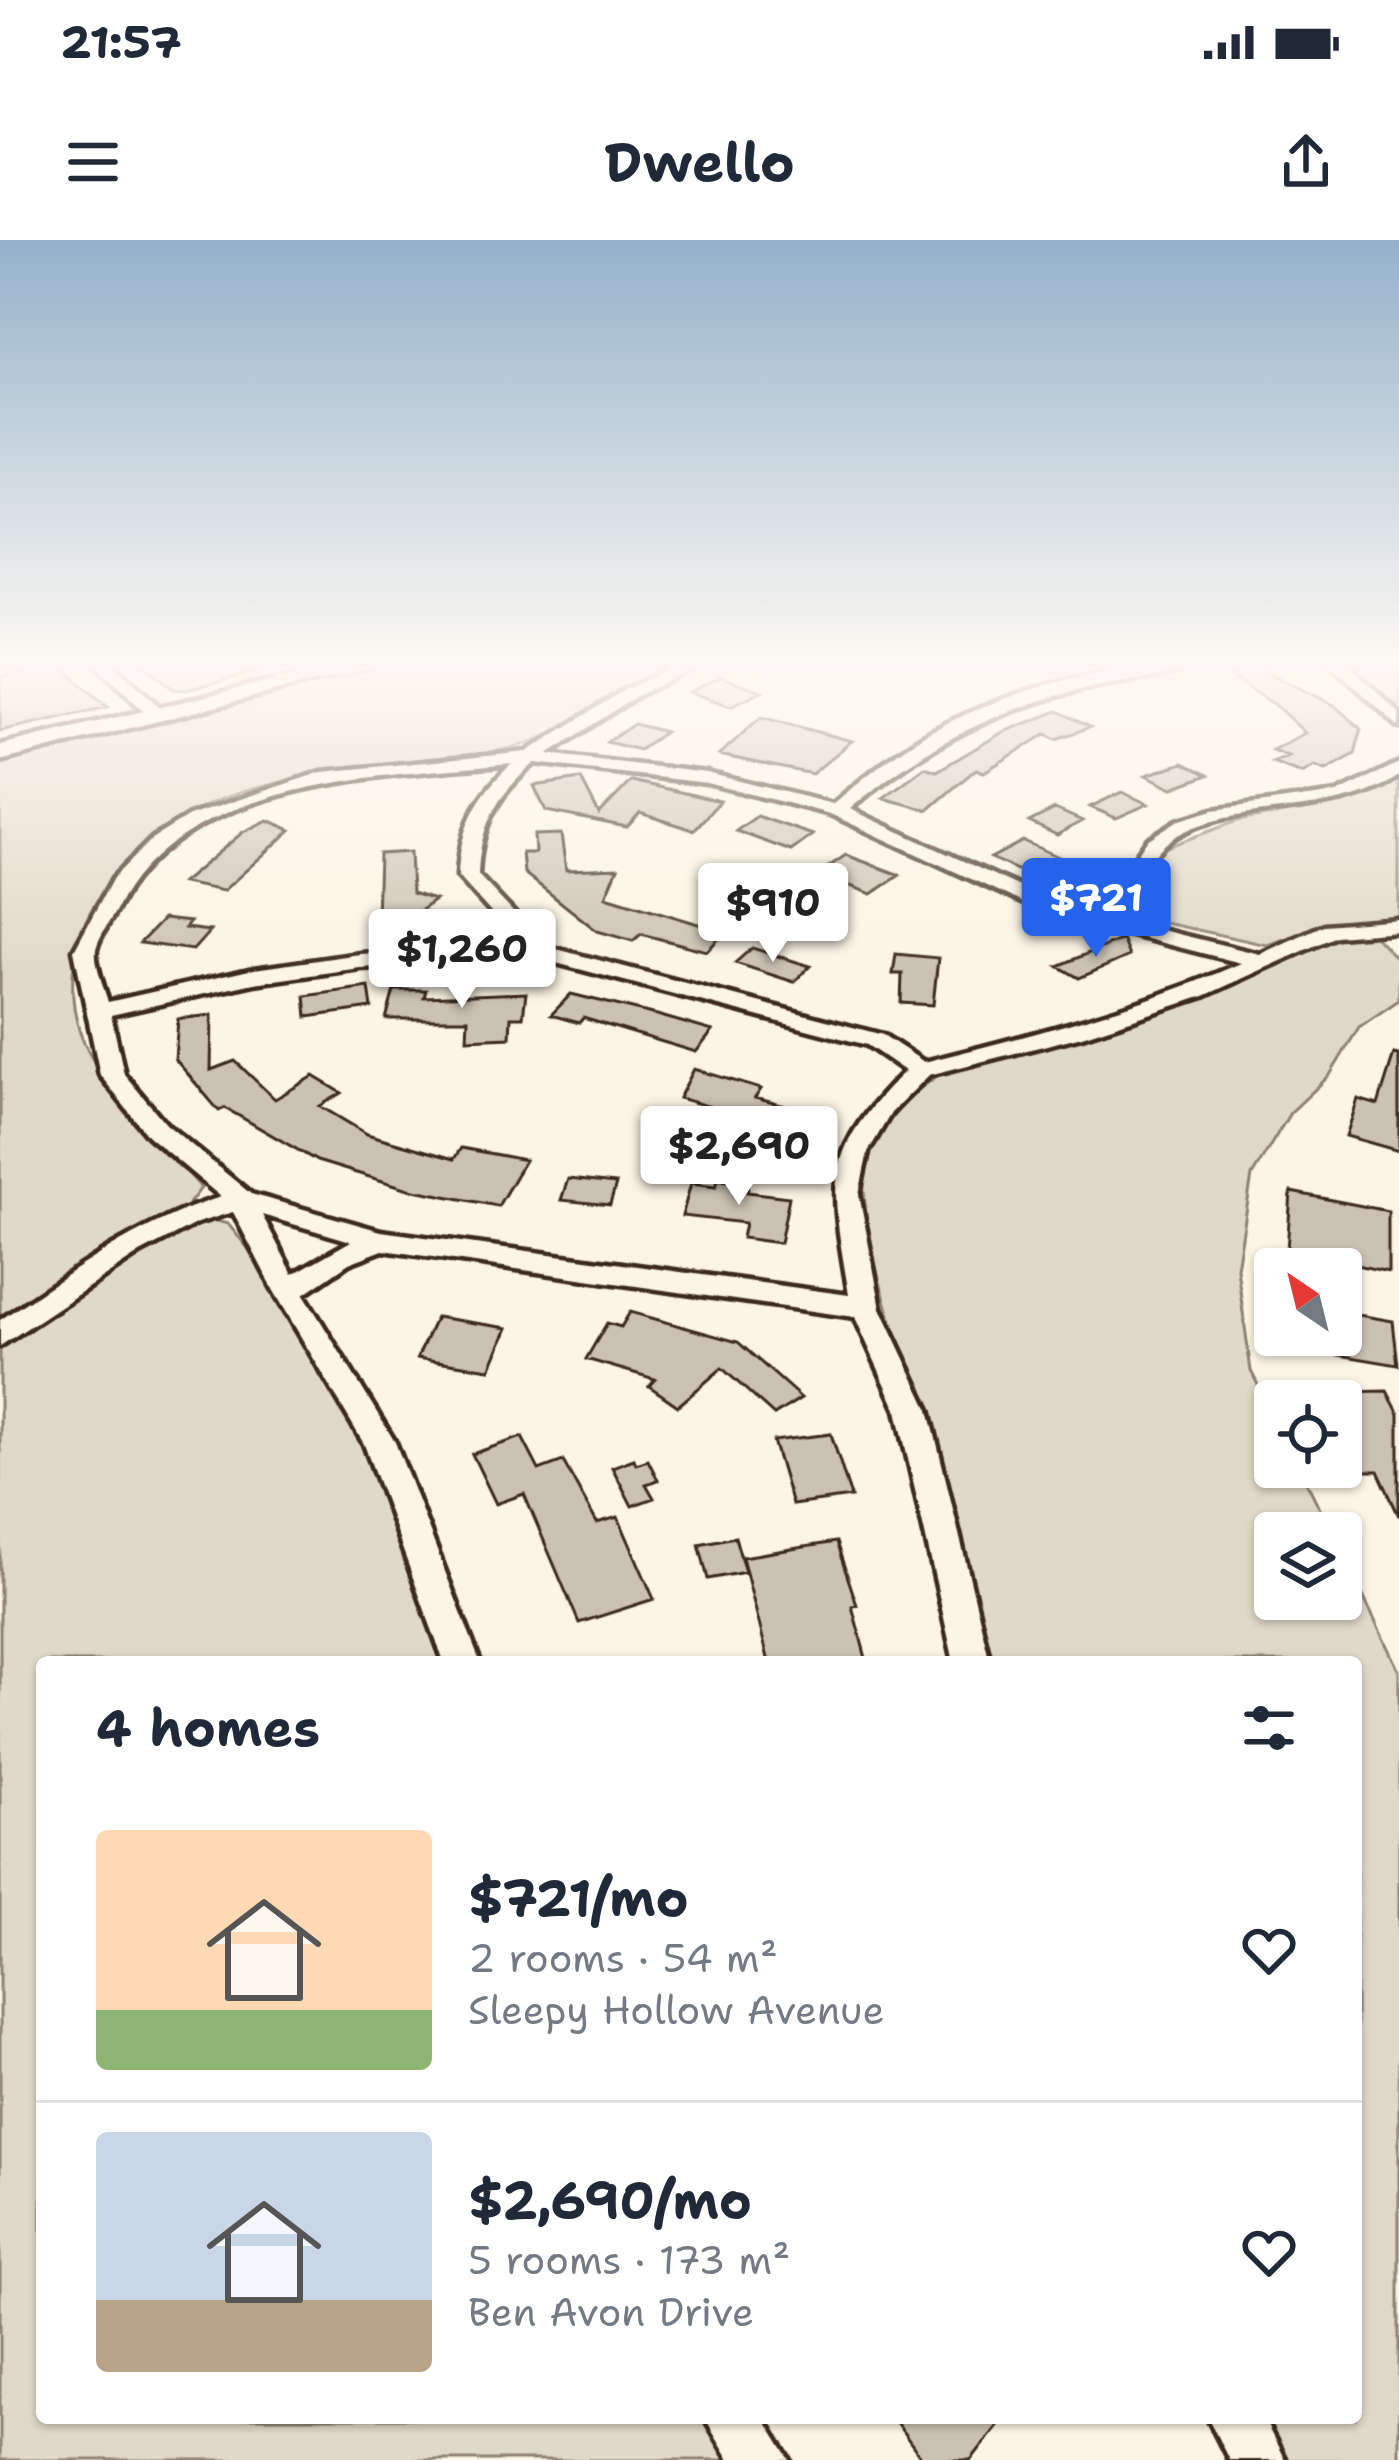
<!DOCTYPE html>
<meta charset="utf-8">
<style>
body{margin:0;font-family:"Shantell Sans",sans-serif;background:#f6f6f7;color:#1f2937;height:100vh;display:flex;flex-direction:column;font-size:45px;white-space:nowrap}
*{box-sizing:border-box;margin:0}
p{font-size:39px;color:#747a83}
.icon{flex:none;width:66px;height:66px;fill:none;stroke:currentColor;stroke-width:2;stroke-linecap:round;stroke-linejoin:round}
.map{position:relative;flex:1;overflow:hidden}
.sheet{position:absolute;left:36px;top:1416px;width:1326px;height:768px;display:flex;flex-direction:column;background:#fff;border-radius:12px;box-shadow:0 3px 9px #0004}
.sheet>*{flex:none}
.needle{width:78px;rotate:325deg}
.controls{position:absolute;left:1254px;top:1008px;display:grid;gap:24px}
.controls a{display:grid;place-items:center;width:108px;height:108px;border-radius:12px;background:#fff;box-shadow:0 3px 9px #0004;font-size:60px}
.price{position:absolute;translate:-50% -102px;padding:0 27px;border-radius:12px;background:#fff;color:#222;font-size:39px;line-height:78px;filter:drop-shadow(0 3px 6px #0008)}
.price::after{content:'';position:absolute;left:50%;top:72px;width:36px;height:27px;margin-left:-18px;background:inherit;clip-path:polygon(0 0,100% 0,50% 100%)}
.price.on{background:#2563eb;color:#fff}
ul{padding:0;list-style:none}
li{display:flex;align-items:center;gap:36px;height:300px;padding:0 60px}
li+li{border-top:3px solid #e0e1e3}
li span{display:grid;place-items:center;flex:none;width:336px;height:240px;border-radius:12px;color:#555}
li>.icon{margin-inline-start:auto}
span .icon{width:144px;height:144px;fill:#fffc;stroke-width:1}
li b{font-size:51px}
h2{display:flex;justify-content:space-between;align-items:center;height:144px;padding:0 60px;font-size:51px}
.status{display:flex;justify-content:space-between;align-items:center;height:84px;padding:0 60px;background:#fff;direction:ltr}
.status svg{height:33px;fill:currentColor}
header{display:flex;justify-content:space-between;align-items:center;height:156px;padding:0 60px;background:#fff;font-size:54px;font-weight:700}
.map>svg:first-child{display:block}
</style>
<div class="status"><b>21:57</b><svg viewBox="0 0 49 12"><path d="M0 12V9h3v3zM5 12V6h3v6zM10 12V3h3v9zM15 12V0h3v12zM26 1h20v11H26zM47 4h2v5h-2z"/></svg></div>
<header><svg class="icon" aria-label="menu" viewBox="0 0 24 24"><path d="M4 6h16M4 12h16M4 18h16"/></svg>Dwello<svg class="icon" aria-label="share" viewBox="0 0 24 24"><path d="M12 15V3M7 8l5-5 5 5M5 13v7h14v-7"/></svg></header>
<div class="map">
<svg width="1399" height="2220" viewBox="0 0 1399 2220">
<rect width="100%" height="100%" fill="#fcf5e5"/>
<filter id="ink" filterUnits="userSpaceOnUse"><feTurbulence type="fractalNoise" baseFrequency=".00833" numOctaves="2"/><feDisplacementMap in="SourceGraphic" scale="24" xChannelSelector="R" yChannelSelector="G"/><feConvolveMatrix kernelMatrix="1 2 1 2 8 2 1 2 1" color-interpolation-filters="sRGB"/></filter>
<g filter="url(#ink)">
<path fill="#e0d8c8" stroke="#8e8173" stroke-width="3" d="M 389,422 L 690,422 C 665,433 639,443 615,456 C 583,472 554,497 519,506 C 369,544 185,509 93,667 C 71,704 66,757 82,798 C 107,859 161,899 201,948 L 182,973 L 0,1084 L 0,516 Z
M 1344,422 L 1399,422 L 1399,473 Z
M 1399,540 L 1399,679 L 1319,687 L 1267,705 L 1142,678 L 1145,635 L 1164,608 L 1237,581 L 1344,563 Z
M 1373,694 L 1399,721 L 1399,760 L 1359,787 L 1330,835 L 1290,873 L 1252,936 L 1237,1028 L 1251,1131 L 1275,1179 L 1275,1227 L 1299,1227 L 1332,1293 L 1275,1293 L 1275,1359 L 1341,1359 L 1341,1310 L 1399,1431 L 1399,2220 L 1287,2220 L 1261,2178 L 1356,2178 L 1356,1422 L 991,1422 L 923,1160 L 890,1077 L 868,1000 L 863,938 L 877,896 L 911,855 L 940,834 L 1111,788 L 1216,749 L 1321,701 Z
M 213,980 L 228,984 L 247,1007 L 347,1167 L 374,1226 L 442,1422 L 42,1422 L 42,2178 L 701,2178 L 733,2220 L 0,2220 L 0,1109 C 51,1061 145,997 213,980 Z"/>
<path fill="#ccc2b3" stroke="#3b2a1e" stroke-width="3" d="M 142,422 L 268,422 L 269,429 L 186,450 L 173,449 Z
M 58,424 L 108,467 L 0,491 L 0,437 Z
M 1252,425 L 1334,465 L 1361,489 L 1355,514 L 1326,530 L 1315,526 L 1302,533 L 1272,522 L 1288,516 L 1272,510 L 1305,493 L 1275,465 L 1221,430 Z
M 721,437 L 762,451 L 731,466 L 689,452 Z
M 1058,471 L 1090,487 L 1057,499 L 1046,494 L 984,532 L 976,529 L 928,570 L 883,558 L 925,527 L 937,531 L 1003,492 Z
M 761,477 L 852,501 L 812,534 L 719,515 Z
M 634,484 L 665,492 L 639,510 L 607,502 Z
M 1183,523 L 1208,535 L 1173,548 L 1146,535 Z
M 581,539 L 599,574 L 631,541 L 720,561 L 694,590 L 640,573 L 627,587 L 546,571 L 534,546 Z
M 1122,552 L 1148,564 L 1116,578 L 1090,567 Z
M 1055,569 L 1082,581 L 1057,595 L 1029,582 Z
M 757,576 L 813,595 L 791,611 L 736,591 Z
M 268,580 L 291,590 L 223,651 L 182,643 L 243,592 Z
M 561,594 L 566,630 L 618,628 L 606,656 L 725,692 L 707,711 L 641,694 L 633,701 L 597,691 L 524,633 L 522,613 L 535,613 L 534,595 Z
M 1023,601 L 1059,617 L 1026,634 L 991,618 Z
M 410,612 L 412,653 L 435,660 L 399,685 L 377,678 L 379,614 Z
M 846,615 L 900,635 L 872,654 L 818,634 Z
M 163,679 L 190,682 L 185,688 L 210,691 L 193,710 L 140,703 Z
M 1122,699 L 1129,716 L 1079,738 L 1058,726 Z
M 752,708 L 810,726 L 794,742 L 735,723 Z
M 896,714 L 938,718 L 933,765 L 901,763 L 902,734 L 893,734 Z
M 369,747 L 372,768 L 307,777 L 305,756 Z
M 394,750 L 426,750 L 424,757 L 526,753 L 523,777 L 511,777 L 510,797 L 467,799 L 468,779 L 386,779 Z
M 571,754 L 657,775 L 713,791 L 696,812 L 583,778 L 579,783 L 551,775 Z
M 212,775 L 211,830 L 235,821 L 275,859 L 314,836 L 342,853 L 320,866 L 367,894 L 454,919 L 461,908 L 525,920 L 498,966 L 409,949 L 317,921 L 225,868 L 219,871 L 175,819 L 178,779 Z
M 1394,814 L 1399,815 L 1399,911 L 1346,896 L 1358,859 L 1378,865 Z
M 694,829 L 761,849 L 755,858 L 796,869 L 785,888 L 679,858 Z
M 568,939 L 616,944 L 610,965 L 561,960 Z
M 718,939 L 749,942 L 747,952 L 789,957 L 780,1003 L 742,998 L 745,983 L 682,976 L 691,943 L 716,946 Z
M 1291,952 L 1388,971 L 1388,1032 L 1287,1010 Z
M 630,1072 L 738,1102 L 801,1158 L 774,1175 L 722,1128 L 678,1166 L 649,1146 L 655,1139 L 586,1119 L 607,1083 L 621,1087 Z
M 1341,1072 L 1393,1081 L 1398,1125 L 1333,1114 L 1331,1095 L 1341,1095 Z
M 436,1077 L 508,1088 L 490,1129 L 417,1118 Z
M 1387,1151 L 1399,1174 L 1399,1276 L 1378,1231 L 1362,1231 L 1341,1186 L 1341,1152 Z
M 831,1194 L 851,1257 L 792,1265 L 773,1201 Z
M 522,1197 L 539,1230 L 563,1221 L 597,1283 L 618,1277 L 654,1359 L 579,1383 L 524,1254 L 496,1264 L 472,1214 Z
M 634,1219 L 636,1224 L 648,1220 L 658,1240 L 646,1244 L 654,1258 L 632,1266 L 612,1227 Z
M 735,1297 L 745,1332 L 708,1339 L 699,1304 Z
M 836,1302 L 857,1365 L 852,1366 L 867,1422 L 769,1422 L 742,1317 Z
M 893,2178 L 1004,2178 L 971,2220 L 923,2220 Z"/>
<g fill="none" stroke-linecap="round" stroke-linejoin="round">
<g stroke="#3b2a1e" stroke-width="9">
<path id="street" d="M 0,422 L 14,422 L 0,428 Z
M 94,422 L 111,422 L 164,471 L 164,479 L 152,479 Z
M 686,422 L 707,422 L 638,455 L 548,514 L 707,533 L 833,564 C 864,538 894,512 930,492 C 1009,449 1114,422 1205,422 C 1182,437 1118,441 1088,448 C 995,469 922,507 850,569 L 1059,665 L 1124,680 L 1120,639 L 1147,600 L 1177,581 L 1213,570 L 1337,553 L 1399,523 L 1399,536 C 1329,585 1213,556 1161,608 C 1152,616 1147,629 1140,639 L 1145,686 L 1260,714 L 1324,685 L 1399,679 L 1399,691 L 1336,696 L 1204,756 L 1082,796 L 929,835 L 891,873 L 868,912 L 859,954 L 881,1068 L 929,1170 L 990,1422 L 954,1422 L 897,1170 L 855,1077 L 383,1010 L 349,1023 L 304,1054 L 395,1202 L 480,1422 L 444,1422 L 364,1204 L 274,1051 L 233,972 L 197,983 L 140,1013 L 0,1106 L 0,1080 C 71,1032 138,983 221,957 L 148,896 L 100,835 L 74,710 L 113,638 L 153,598 L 189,576 L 322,532 L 527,512 L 626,449 ZM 535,523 L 707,543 L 830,574 L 1045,673 L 1241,723 C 1139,768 1032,795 924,822 L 883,795 L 545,706 L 478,635 C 480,584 497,555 535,523 ZM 512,524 C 476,556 460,588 458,636 L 520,705 L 360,714 L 254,729 L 108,762 C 104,748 94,723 96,709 C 99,696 111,680 117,668 C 182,538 386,536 512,524 ZM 537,718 L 867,805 L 905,831 C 819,916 831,944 849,1055 L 381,991 L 251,954 L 166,884 L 124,834 L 111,775 L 254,743 L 360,728 ZM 262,975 L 351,1001 L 293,1034 Z
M 1329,422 L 1346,422 L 1399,473 L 1399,487 Z
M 705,2178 L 764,2178 L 790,2220 L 730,2220 Z
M 1208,2178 L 1263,2178 L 1285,2220 L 1229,2220 Z"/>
</g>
<g stroke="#3b2a1e" stroke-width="9">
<path id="secondary" d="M 350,422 L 391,422 L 0,521 L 0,505 Z"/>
</g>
<use href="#street" fill="#fcf5e5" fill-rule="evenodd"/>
<use href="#secondary" fill="#fcf5e5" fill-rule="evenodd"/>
</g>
</g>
<linearGradient id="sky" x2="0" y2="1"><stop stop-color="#94b1ca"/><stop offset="0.58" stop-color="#fefaf3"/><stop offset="1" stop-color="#fefaf3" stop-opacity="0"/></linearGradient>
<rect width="1399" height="733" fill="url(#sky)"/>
</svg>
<div class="controls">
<a><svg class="needle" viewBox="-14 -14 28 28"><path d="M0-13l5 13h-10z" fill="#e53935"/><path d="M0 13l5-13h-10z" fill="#747a83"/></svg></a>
<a><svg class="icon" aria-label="locate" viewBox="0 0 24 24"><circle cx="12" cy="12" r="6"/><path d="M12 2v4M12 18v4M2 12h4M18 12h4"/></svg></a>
<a><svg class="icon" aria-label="layers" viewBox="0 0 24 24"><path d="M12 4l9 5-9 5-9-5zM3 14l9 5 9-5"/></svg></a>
</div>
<b class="price on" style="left:1096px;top:720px">$721</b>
<b class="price" style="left:773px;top:725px">$910</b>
<b class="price" style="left:462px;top:771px">$1,260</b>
<b class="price" style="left:739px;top:968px">$2,690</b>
<section class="sheet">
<h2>4 homes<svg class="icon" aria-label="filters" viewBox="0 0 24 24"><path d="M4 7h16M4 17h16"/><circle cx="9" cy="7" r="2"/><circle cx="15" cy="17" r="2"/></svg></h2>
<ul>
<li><span style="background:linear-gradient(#ffd9b3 75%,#8fb573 0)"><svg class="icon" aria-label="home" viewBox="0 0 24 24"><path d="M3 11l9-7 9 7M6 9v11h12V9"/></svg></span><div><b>$721/mo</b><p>2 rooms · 54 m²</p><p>Sleepy Hollow Avenue</p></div><svg class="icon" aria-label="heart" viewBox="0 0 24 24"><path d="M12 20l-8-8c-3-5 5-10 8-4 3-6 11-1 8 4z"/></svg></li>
<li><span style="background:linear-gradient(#c9d6e8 70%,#b9a48a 0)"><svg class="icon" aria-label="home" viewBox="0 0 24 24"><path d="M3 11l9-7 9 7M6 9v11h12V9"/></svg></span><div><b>$2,690/mo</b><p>5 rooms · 173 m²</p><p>Ben Avon Drive</p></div><svg class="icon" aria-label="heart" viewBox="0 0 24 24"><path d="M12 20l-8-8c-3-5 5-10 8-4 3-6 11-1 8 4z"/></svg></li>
</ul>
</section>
</div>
